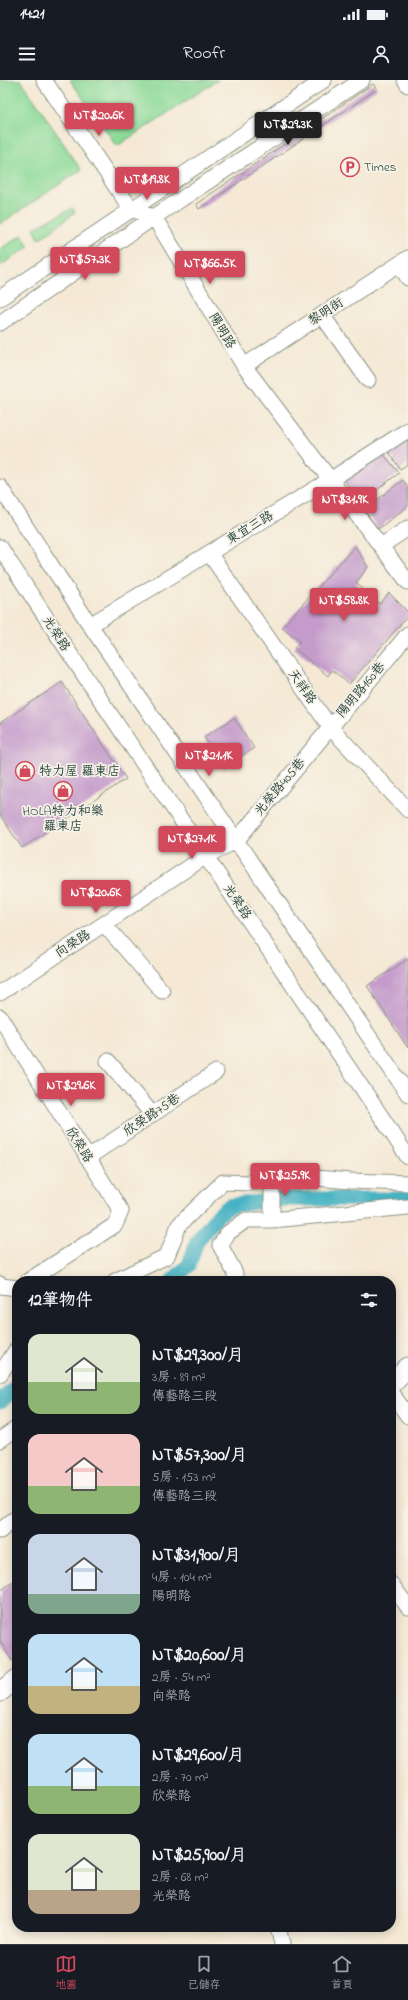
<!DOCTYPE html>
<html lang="zh-TW">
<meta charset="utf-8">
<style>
body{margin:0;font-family:"Indie Flower","LXGW WenKai TC",sans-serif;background:#20242c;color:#f1f3f6;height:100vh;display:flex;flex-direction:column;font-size:15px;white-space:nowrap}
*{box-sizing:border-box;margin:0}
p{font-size:13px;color:#9ea1a6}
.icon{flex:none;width:22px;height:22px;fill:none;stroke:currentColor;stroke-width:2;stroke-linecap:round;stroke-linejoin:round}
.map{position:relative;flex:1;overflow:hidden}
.side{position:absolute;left:12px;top:1196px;width:384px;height:656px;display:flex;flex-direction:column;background:#171b24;border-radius:16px;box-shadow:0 2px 10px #0003}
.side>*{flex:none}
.price{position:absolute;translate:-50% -34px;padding:0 9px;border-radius:4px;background:#d1495b;color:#fff;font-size:13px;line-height:26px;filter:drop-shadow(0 1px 2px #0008)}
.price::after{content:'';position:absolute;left:50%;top:24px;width:12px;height:9px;margin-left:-6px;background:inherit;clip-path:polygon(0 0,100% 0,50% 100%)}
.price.current{background:#222;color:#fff}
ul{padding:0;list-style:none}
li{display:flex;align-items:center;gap:12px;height:100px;padding:0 16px}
li span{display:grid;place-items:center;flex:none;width:112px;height:80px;border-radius:12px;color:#555}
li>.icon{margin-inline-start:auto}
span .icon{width:48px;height:48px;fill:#fffc;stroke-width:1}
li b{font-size:17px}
h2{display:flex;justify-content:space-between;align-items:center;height:48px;padding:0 16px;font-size:17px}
.status{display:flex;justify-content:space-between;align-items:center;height:28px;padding:0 20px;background:#171b24;direction:ltr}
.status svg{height:11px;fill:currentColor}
header{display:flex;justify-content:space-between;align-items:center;height:52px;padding:0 16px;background:#171b24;font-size:18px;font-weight:600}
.tabs{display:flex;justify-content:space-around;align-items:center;height:56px;border-top:1px solid #363941;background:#171b24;font-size:11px;color:#9ea1a6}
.tabs a{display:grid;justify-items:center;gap:2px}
.tabs .current{color:#d1495b}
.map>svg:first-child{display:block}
</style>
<div class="status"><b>14:21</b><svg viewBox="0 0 49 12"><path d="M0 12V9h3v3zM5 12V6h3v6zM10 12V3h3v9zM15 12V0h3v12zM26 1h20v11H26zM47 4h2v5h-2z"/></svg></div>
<header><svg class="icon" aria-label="menu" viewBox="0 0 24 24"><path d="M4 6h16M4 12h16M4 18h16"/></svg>Roofr<svg class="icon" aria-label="person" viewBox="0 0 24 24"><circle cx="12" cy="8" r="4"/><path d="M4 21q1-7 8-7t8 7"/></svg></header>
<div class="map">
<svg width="408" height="1864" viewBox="0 0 408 1864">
<rect width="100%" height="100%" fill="#f7f3e8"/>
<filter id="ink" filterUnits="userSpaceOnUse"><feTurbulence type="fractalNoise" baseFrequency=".025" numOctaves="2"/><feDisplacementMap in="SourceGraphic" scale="8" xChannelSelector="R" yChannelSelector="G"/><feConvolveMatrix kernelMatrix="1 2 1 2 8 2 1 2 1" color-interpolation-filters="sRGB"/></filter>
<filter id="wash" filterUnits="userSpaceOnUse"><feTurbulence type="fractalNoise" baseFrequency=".012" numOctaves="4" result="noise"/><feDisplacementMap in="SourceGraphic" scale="16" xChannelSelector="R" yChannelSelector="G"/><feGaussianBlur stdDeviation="0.9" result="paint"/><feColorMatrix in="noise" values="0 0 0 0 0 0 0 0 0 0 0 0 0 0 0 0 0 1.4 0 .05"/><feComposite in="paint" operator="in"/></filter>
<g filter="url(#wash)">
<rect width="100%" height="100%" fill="#f5e9d5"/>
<path fill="#8cda98" stroke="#568c66" d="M 0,0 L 21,0 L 81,90 L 0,144 Z
M 70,0 L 218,0 L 117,66 Z
M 73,128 L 75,133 L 39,159 L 34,148 Z
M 22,155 L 29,166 L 0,186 L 0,169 Z"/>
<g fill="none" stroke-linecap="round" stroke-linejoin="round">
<path stroke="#46b2c3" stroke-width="15" d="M 172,1201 L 189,1185 L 197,1161 L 217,1136 L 229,1126 L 281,1119 L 408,1119
M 0,1322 L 17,1305"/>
</g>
<g id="blocks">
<path fill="#c49bcb" d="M 373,4 L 377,9 L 199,129 L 196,124 Z
M 408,356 L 408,384 L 400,389 L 387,369 Z
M 381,371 L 399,393 L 361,422 L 344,400 Z
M 403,400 L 408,407 L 408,426 L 378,449 L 364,430 Z
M 355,466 L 368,487 L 356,503 L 380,524 L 389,513 L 408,532 L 408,536 L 349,604 L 332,590 L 328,596 L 294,568 L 300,561 L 282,547 Z
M 62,602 L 126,699 L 22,768 L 0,735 L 0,643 Z
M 234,638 L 254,668 L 224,688 L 204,657 Z
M 408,879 L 408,968 L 367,906 Z
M 15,1500 L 17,1504 L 17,1578 L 12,1581 L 0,1561 L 0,1511 Z"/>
</g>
</g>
<g filter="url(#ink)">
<use href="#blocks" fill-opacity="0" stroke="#8a9384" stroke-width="1"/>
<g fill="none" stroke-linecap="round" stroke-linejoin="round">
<g stroke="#8a9384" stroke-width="17">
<path id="minor" d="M 44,0 L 131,129 L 154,137 L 244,286 L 408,502
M 405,0 L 408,5
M 399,184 L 408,198
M 0,218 L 324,0
M 322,235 L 368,300
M 0,243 L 154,137 L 362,0
M 244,286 L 408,178
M 0,407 L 90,545 L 408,1014
M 381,466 L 408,448
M 0,467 C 133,673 273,873 408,1077
M 209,473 L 330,647 L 408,730
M 90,545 L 330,400 L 408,350
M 104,844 L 162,911
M 0,913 L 206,776 L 236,761 L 408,554
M 0,937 L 121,1131 L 115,1145 L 28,1201
M 108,981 L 152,1034
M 87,1078 L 216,992
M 272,1140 L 272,1094
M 115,1201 L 167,1176 L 179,1145 L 223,1102 L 249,1103 L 272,1094 L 350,1101 L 408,1103
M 235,1201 L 235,1193 L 220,1165 L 228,1153 L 246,1140 L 272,1140 L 408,1127
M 0,1204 L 1,1206 L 17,1208
M 0,1294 L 17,1269
M 391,1313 L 408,1336
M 0,1360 L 17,1348
M 0,1451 L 17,1437
M 391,1504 L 408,1527
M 278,1847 L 282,1864"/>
</g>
<g stroke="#8a9384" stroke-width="21">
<path id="major" d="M 391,1304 L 408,1287
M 0,1612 L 17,1599"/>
</g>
<use href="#minor" stroke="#fff" stroke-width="15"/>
<use href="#major" stroke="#fff" stroke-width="19"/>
</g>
</g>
<defs>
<g id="parking-ring" transform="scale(1)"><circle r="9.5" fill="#f7f3e8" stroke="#d1495b" stroke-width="1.5"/><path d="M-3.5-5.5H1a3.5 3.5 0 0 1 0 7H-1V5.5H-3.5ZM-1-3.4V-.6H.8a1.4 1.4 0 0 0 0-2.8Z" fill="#d1495b"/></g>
<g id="shop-ring" transform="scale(1)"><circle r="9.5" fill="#f7f3e8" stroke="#d1495b" stroke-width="1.5"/><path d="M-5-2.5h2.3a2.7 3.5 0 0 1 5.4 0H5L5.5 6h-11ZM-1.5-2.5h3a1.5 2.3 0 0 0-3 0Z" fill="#d1495b"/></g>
</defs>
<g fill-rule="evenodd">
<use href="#parking-ring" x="350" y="87"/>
<use href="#shop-ring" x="25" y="691"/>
<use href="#shop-ring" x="63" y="711"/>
</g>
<g text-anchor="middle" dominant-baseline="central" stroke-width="3.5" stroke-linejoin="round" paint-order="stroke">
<g font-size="13" fill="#1f3d34" stroke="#f7f3e8" text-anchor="start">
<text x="364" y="87">Times</text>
<text x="39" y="691">特力屋 羅東店</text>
<text x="63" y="731" text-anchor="middle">HOLA特力和樂<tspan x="63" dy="15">羅東店</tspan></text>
</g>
<g font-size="13" fill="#1f3d34" stroke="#f7f3e8">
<text transform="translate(326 232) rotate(-33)">黎明街</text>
<text transform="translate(222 251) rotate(59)">陽明路</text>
<text transform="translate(250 448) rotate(-31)">東宜三路</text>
<text transform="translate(56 554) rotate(57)">光榮路</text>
<text transform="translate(302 607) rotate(55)">天祥路</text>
<text transform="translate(361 610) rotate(-50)">陽明路160巷</text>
<text transform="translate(280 707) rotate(-50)">光榮路405巷</text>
<text transform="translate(237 822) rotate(56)">光榮路</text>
<text transform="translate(73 864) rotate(-33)">向榮路</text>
<text transform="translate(152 1035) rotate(-34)">欣榮路75巷</text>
<text transform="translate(79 1065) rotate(58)">欣榮路</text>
</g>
</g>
</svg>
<b class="price" style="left:99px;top:57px">NT$20.6K</b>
<b class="price current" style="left:288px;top:66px">NT$29.3K</b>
<b class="price" style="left:147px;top:121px">NT$19.8K</b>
<b class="price" style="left:85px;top:201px">NT$57.3K</b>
<b class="price" style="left:210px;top:205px">NT$66.5K</b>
<b class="price" style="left:345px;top:441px">NT$31.9K</b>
<b class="price" style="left:344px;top:542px">NT$58.8K</b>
<b class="price" style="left:209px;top:697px">NT$21.1K</b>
<b class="price" style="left:192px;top:780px">NT$27.1K</b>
<b class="price" style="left:96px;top:834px">NT$20.6K</b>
<b class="price" style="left:71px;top:1027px">NT$29.6K</b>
<b class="price" style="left:285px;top:1117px">NT$25.9K</b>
<section class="side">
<h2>12筆物件<svg class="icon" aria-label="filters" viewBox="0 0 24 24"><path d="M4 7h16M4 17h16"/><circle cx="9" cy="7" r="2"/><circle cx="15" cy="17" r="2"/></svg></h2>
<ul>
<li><span style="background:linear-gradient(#dfe7d0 60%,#8fb573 0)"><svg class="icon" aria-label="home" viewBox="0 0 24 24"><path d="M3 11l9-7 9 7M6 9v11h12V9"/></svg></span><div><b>NT$29,300/月</b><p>3房 · 89 m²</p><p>傳藝路三段</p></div></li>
<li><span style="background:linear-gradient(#f6c9c9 65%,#8fb573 0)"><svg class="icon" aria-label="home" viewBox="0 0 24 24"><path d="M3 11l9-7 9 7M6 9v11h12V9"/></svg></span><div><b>NT$57,300/月</b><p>5房 · 153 m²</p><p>傳藝路三段</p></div></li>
<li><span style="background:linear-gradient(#c9d6e8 75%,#7fa58c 0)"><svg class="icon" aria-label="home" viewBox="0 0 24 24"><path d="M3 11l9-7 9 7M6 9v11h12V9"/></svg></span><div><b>NT$31,900/月</b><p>4房 · 104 m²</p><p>陽明路</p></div></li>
<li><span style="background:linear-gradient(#bfe0f5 65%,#c2b280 0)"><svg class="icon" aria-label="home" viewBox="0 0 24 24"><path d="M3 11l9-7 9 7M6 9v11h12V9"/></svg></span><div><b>NT$20,600/月</b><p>2房 · 54 m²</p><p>向榮路</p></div></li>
<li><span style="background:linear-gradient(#bfe0f5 65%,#8fb573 0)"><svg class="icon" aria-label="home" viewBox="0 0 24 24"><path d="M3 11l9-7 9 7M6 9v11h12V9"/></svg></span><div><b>NT$29,600/月</b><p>2房 · 70 m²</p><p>欣榮路</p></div></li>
<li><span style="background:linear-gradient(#dfe7d0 70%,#b9a48a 0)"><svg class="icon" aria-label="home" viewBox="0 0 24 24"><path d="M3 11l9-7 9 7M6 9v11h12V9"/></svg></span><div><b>NT$25,900/月</b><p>2房 · 68 m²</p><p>光榮路</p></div></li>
</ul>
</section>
</div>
<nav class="tabs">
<a class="current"><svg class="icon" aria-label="map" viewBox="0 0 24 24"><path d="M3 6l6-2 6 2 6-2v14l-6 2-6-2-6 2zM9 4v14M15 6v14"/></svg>地圖</a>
<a><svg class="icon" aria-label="saved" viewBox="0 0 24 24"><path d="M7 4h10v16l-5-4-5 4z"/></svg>已儲存</a>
<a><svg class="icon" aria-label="home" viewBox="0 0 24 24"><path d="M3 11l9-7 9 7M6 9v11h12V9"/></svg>首頁</a>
</nav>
